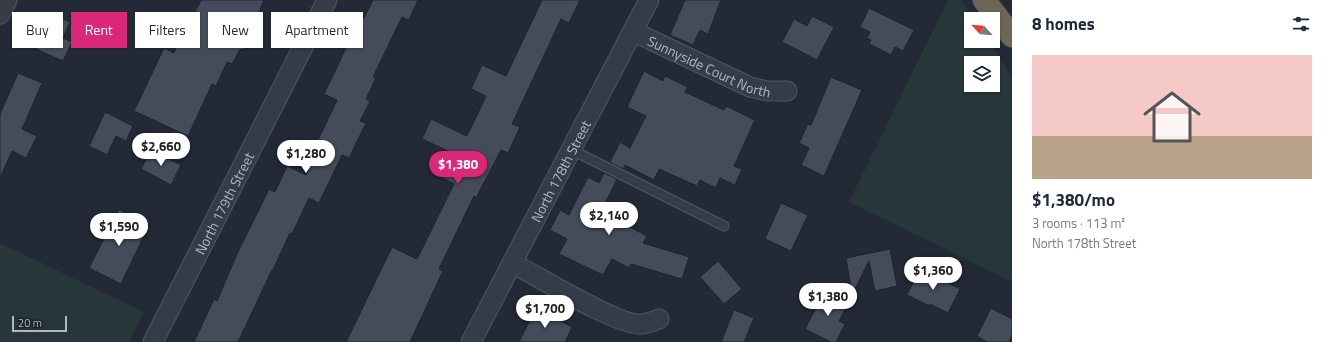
<!DOCTYPE html>
<meta charset="utf-8">
<style>
body{margin:0;font-family:"Titillium Web",sans-serif;background:#f6f6f7;color:#1f2937;height:100vh;display:flex;flex-direction:column;font-size:15px;white-space:nowrap}
*{box-sizing:border-box;margin:0}
p{font-size:13px;color:#747a83}
.icon{flex:none;width:22px;height:22px;fill:none;stroke:currentColor;stroke-width:2;stroke-linecap:round;stroke-linejoin:round}
.map{position:relative;flex:1;overflow:hidden}
.drawer{display:flex;flex-direction:column;background:#fff;width:320px}
.drawer>*{flex:none}
.hud{position:absolute;left:12px;top:12px;width:380px;height:36px;display:flex;gap:8px}
.needle{width:26px;rotate:296deg}
.tools{position:absolute;left:964px;top:12px;display:grid;gap:8px}
.tools a{display:grid;place-items:center;width:36px;height:36px;border-radius:0px;background:#fff;box-shadow:0 1px 3px #0004;font-size:20px}
.scale{position:absolute;left:12px;bottom:10px;width:55px;box-sizing:border-box;padding-left:4px;border:2px solid #b1b6c4;border-top:0;font-size:11px;line-height:14px;white-space:nowrap;color:#b1b6c4;-webkit-text-stroke:3px #1c212c;paint-order:stroke}
.price{position:absolute;translate:-50% -34px;padding:0 9px;border-radius:14px;background:#fff;color:#222;font-size:13px;line-height:26px;filter:drop-shadow(0 1px 2px #0008)}
.price::after{content:'';position:absolute;left:50%;top:24px;width:12px;height:9px;margin-left:-6px;background:inherit;clip-path:polygon(0 0,100% 0,50% 100%)}
.price.selected{background:#db2777;color:#fff}
ul{padding:0;list-style:none}
li{display:grid;align-content:center;gap:8px;height:212px;padding:0 20px}
li+li{border-top:1px solid #e0e1e3}
li span{display:grid;place-items:center;height:124px;border-radius:0px;color:#555}
li>.icon{margin-inline-start:auto}
span .icon{width:72px;height:72px;fill:#fffc;stroke-width:1}
li b{font-size:17px}
h2{display:flex;justify-content:space-between;align-items:center;height:48px;padding:0 20px;font-size:17px}
.chip{padding:0 14px;border-radius:0px;background:#fff;box-shadow:0 1px 3px #0004;font-size:14px;line-height:36px}
.chip.selected{background:#db2777;color:#fff}
main{display:flex;flex:1;min-height:0}
.map>svg:first-child{display:block}
</style>
<main>
<div class="map">
<svg width="1012" height="342" viewBox="0 0 1012 342">
<rect width="100%" height="100%" fill="#232937"/>
<path fill="#263639" fill-rule="evenodd" d="M 948,0 L 962,0 L 974,19 L 971,19 L 971,41 L 989,41 L 1012,77 L 1012,282 L 849,202 ZM 971,63 L 993,63 L 993,85 L 971,85 Z
M 0,243 L 144,312 L 129,342 L 0,342 Z"/>
<path fill="#444c5b" stroke="#1e232e" d="M 201,0 L 264,0 L 243,50 L 240,49 L 232,64 L 227,62 L 216,86 L 212,84 L 188,136 L 134,111 L 164,48 L 174,53 L 192,13 L 194,14 Z
M 373,0 L 418,0 L 409,20 L 402,17 L 373,77 L 376,78 L 366,99 L 370,101 L 360,121 L 366,123 L 349,158 L 342,155 L 319,203 L 309,198 L 292,234 L 290,233 L 273,270 L 272,270 L 238,342 L 194,342 L 214,299 L 217,301 L 237,254 L 269,189 L 275,192 L 287,166 L 306,175 L 321,144 L 317,142 L 337,100 L 324,94 L 361,17 L 364,18 Z
M 542,0 L 580,0 L 569,23 L 561,19 L 512,124 L 520,127 L 508,153 L 501,150 L 476,198 L 474,196 L 439,269 L 443,271 L 410,342 L 346,342 L 392,247 L 417,259 L 454,184 L 436,175 L 448,151 L 422,139 L 431,119 L 467,136 L 486,96 L 471,89 L 482,65 L 506,76 Z
M 685,0 L 721,0 L 708,34 L 700,30 L 693,45 L 670,35 Z
M 869,8 L 914,30 L 903,51 L 895,47 L 891,55 L 869,44 L 871,40 L 867,38 L 870,32 L 860,27 Z
M 50,13 L 70,22 L 63,38 L 72,42 L 63,61 L 34,48 Z
M 812,16 L 834,27 L 817,60 L 782,42 L 794,19 L 807,26 Z
M 644,71 L 663,81 L 665,76 L 688,87 L 685,92 L 724,110 L 726,106 L 755,120 L 734,166 L 742,169 L 735,185 L 720,178 L 716,188 L 700,180 L 697,186 L 659,169 L 654,180 L 625,165 L 623,169 L 610,162 L 620,142 L 630,148 L 646,116 L 627,107 Z
M 18,73 L 42,83 L 22,129 L 37,136 L 26,158 L 12,151 L 0,178 L 0,114 Z
M 831,77 L 862,90 L 824,176 L 801,165 L 809,148 L 799,143 L 808,124 L 811,125 Z
M 105,112 L 133,126 L 126,141 L 116,136 L 107,155 L 89,146 Z
M 151,150 L 181,165 L 171,185 L 141,169 Z
M 604,173 L 617,179 L 601,212 L 647,236 L 643,243 L 689,257 L 682,279 L 631,264 L 629,268 L 612,259 L 603,275 L 559,254 L 567,239 L 550,230 L 560,210 L 569,215 L 588,177 L 599,183 Z
M 781,203 L 808,215 L 791,251 L 765,239 Z
M 119,209 L 149,225 L 121,284 L 89,268 Z
M 890,249 L 897,286 L 875,291 L 869,261 L 852,295 L 846,258 Z
M 718,261 L 742,289 L 724,304 L 700,277 Z
M 920,269 L 960,289 L 948,313 L 930,304 L 929,306 L 907,295 Z
M 825,290 L 849,302 L 839,321 L 845,324 L 836,342 L 831,342 L 805,329 Z
M 536,308 L 572,327 L 565,342 L 519,342 Z
M 991,308 L 1012,319 L 1012,335 L 1009,342 L 987,342 L 977,336 Z
M 734,310 L 754,318 L 744,342 L 721,342 Z"/>
<g fill="none" stroke-linecap="round" stroke-linejoin="round">
<g stroke="#515662" stroke-width="11">
<path id="service" d="M 572,150 L 724,226"/>
</g>
<g stroke="#515662" stroke-width="21">
<g id="minor">
<path d="M 0,14 L 7,0"/>
<path id="s1" d="M 634,32 L 750,87 L 767,91 L 787,91"/>
<path d="M 512,263 C 536,275 619,327 641,324 C 647,324 653,321 659,319"/>
<path id="s2" d="M 153,342 L 327,0"/>
<path id="s3" d="M 471,342 L 649,0"/>
</g>
</g>
<g stroke="#414652" stroke-width="24">
<path id="motorway" d="M 984,0 L 1012,36"/>
</g>
<use href="#service" stroke="#363c47" stroke-width="9"/>
<use href="#minor" stroke="#363c47" stroke-width="19"/>
<use href="#motorway" stroke="#6d6654" stroke-width="22"/>
</g>
<g text-anchor="middle" dominant-baseline="central" stroke-width="3" stroke-linejoin="round" paint-order="stroke">
<g font-size="14" fill="#b1b6c4" stroke="#1c212c">
<text stroke="none"><textPath href="#s1" startOffset="83">Sunnyside Court North</textPath></text>
<text stroke="none"><textPath href="#s3" startOffset="193">North 178th Street</textPath></text>
<text stroke="none"><textPath href="#s2" startOffset="156">North 179th Street</textPath></text>
</g>
</g>
</svg>
<div class="tools">
<a><svg class="needle" viewBox="-14 -14 28 28"><path d="M0-13l5 13h-10z" fill="#e53935"/><path d="M0 13l5-13h-10z" fill="#747a83"/></svg></a>
<a><svg class="icon" aria-label="layers" viewBox="0 0 24 24"><path d="M12 4l9 5-9 5-9-5zM3 14l9 5 9-5"/></svg></a>
</div>
<div class="scale">20 m</div>
<b class="price" style="left:161px;top:167px">$2,660</b>
<b class="price" style="left:306px;top:174px">$1,280</b>
<b class="price selected" style="left:458px;top:185px">$1,380</b>
<b class="price" style="left:609px;top:236px">$2,140</b>
<b class="price" style="left:119px;top:247px">$1,590</b>
<b class="price" style="left:933px;top:291px">$1,360</b>
<b class="price" style="left:828px;top:317px">$1,380</b>
<b class="price" style="left:545px;top:329px">$1,700</b>
<div class="hud">
<a class="chip">Buy</a>
<a class="chip selected">Rent</a>
<a class="chip">Filters</a>
<a class="chip">New</a>
<a class="chip">Apartment</a>
</div>
</div>
<section class="drawer">
<h2>8 homes<svg class="icon" aria-label="filters" viewBox="0 0 24 24"><path d="M4 7h16M4 17h16"/><circle cx="9" cy="7" r="2"/><circle cx="15" cy="17" r="2"/></svg></h2>
<ul>
<li><span style="background:linear-gradient(#f6c9c9 65%,#b9a48a 0)"><svg class="icon" aria-label="home" viewBox="0 0 24 24"><path d="M3 11l9-7 9 7M6 9v11h12V9"/></svg></span><div><b>$1,380/mo</b><p>3 rooms · 113 m²</p><p>North 178th Street</p></div></li>
</ul>
</section>
</main>
